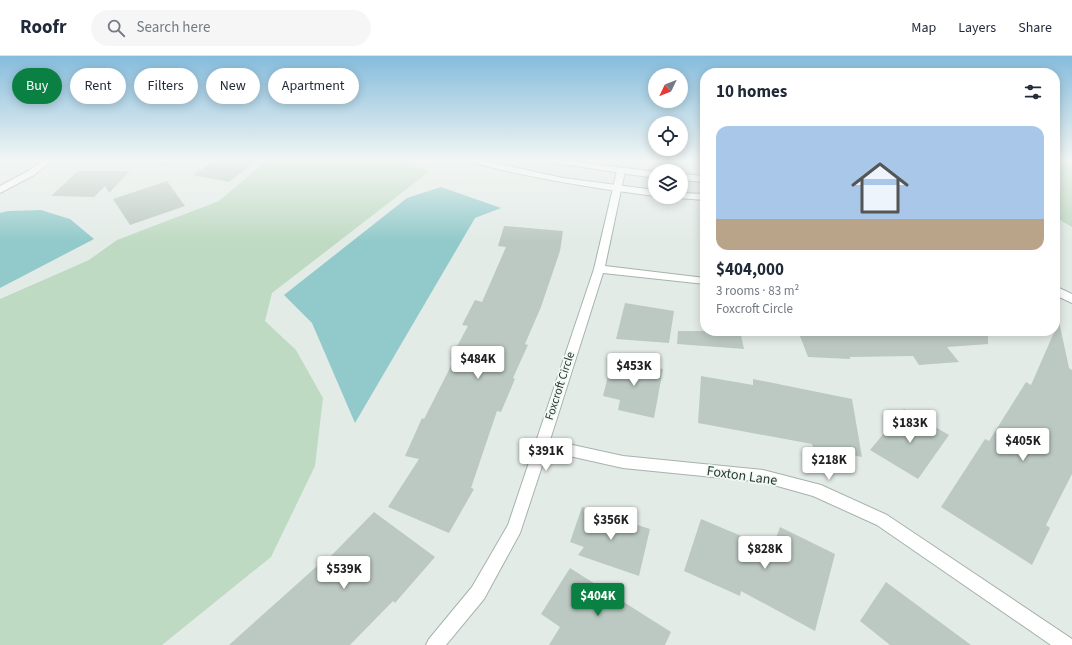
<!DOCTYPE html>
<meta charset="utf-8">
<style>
body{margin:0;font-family:"Source Sans 3",sans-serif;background:#f6f6f7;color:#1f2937;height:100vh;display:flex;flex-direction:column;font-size:15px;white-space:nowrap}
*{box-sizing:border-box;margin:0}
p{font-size:13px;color:#747a83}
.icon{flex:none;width:22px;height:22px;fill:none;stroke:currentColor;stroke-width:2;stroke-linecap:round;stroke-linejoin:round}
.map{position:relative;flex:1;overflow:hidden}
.side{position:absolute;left:700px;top:12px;width:360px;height:268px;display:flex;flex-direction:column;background:#fff;border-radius:16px;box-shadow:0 2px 10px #0003}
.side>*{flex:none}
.top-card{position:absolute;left:12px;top:12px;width:380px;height:36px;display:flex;gap:8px}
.needle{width:26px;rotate:227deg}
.controls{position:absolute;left:648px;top:12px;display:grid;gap:8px}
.controls a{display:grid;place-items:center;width:40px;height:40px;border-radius:50%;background:#fff;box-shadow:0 2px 10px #0003;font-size:20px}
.price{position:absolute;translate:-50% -34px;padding:0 9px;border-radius:4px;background:#fff;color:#222;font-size:13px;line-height:26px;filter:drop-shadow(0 1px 2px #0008)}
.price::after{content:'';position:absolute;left:50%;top:24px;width:12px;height:9px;margin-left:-6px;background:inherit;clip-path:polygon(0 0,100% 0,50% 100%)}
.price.selected{background:#0b8043;color:#fff}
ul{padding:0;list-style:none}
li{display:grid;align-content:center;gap:8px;height:212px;padding:0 16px}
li+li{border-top:1px solid #e0e1e3}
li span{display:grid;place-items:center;height:124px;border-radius:12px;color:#555}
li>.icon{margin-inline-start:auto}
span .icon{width:72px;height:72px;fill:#fffc;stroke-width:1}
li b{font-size:17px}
h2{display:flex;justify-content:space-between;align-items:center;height:48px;padding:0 16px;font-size:17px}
.chip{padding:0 14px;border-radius:18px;background:#fff;box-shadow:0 2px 10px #0003;font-size:14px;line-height:36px}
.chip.selected{background:#0b8043;color:#fff}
header{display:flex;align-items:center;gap:24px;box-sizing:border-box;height:56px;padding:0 20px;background:#fff;border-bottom:1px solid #e0e1e3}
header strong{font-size:19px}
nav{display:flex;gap:22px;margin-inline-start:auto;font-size:14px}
.search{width:280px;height:36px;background:#f6f6f7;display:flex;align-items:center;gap:10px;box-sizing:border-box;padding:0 14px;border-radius:22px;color:#747a83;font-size:15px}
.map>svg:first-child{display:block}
</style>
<header>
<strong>Roofr</strong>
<div class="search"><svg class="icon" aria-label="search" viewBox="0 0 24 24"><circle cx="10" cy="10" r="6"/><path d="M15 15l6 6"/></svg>Search here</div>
<nav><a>Map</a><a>Layers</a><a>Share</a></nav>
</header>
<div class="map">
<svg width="1072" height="589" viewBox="0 0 1072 589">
<rect width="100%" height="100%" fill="#e3ebe7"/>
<path fill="#bfdac2" d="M 267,104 L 398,104 L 430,115 L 272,237 L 265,265 L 296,294 L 323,342 L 315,410 L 271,501 L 162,589 L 0,589 L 0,243 L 89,204 L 117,184 L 219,145 Z
M 1072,104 L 1072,171 L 1055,161 L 1055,113 Z"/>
<path fill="#92c9ca" d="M 441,131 L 501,152 L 475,162 L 355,367 L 312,267 L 284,239 L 407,142 Z
M 41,154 L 70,163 L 94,183 L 0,232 L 0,157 L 8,155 Z"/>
<path fill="#bcc9c2" d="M 215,104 L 257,104 L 229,126 L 193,119 Z
M 78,115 L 130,115 L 109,137 L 105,130 L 94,141 L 51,140 Z
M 167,125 L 185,150 L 130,169 L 113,143 Z
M 504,170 L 563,175 L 560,195 L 541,251 L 525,288 L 528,289 L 513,322 L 515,323 L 501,356 L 497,355 L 471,432 L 474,433 L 449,477 L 388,451 L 419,403 L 405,400 L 422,362 L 424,363 L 454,304 L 450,303 L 468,270 L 462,269 L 475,244 L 482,246 L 506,191 L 498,190 Z
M 625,247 L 674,255 L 669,287 L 616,283 Z
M 1059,265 L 1069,312 L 1072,314 L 1072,418 L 1046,469 L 1050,472 L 1032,509 L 941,451 L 985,383 L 989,385 L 1026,326 L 1031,329 Z
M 678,275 L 740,275 L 744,293 L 677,288 Z
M 798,275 L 988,275 L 988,288 L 947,291 L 959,306 L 919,309 L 913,300 L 850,301 L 850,303 L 808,301 Z
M 612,304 L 663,313 L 654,362 L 618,354 L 620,344 L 603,340 Z
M 701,320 L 753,329 L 753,323 L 852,343 L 862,401 L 813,391 L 812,388 L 698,367 Z
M 904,353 L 949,379 L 918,423 L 870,394 Z
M 582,451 L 650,473 L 639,520 L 578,499 L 584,491 L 570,486 Z
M 374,456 L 435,501 L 395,547 L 393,545 L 350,589 L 229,589 L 325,503 L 326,505 Z
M 701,463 L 772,493 L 780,471 L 835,498 L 815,575 L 741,535 L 740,540 L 684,515 Z
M 570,512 L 671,576 L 665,589 L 549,589 L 560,571 L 541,558 Z
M 886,526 L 971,589 L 890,589 L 860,565 Z"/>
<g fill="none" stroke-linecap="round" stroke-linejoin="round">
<g stroke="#a6b3ad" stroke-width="2">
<path id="street" d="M 44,104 L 53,104 L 34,119 L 0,137 L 0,130 L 28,115 Z
M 156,104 L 174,104 C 170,108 160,108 156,104 Z
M 621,112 L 625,115 L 605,210 L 705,222 L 705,228 L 603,217 L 550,384 L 623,400 L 763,414 L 821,429 L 887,459 L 1072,583 L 1072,589 L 1051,589 L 877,469 L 813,440 L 763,426 L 623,412 L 547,395 L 520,477 L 484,543 L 446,589 L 426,589 L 429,583 L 472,531 L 508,469 L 594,213 L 617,115 Z
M 1055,230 L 1072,238 L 1072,247 L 1055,239 Z"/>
</g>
<g stroke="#a3b6ad" stroke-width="2">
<path id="secondary" d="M 469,104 L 481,104 L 563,122 L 655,134 L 655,140 C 592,132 531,122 470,106 Z
M 545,104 L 564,104 L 655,116 L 655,122 L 549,106 Z
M 681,118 L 705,120 L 705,126 L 681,124 Z
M 681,137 L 705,138 L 705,144 L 678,142 L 681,141 Z"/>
</g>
<use href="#street" fill="#fff" fill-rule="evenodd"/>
<use href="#secondary" fill="#fff" fill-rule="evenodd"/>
</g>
<linearGradient id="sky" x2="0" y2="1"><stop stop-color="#85bcdc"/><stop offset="0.56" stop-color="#f2f6f4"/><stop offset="1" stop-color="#f2f6f4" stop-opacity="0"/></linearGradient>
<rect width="1072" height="186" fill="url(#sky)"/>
<g text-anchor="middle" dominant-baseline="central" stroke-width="3.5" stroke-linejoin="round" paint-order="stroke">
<g font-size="12" fill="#253b32" stroke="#f4f8f5">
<text transform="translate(560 330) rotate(-72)">Foxcroft Circle</text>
</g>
<g font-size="14" fill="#253b32" stroke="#f4f8f5">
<text transform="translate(742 420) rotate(8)">Foxton Lane</text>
</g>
</g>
</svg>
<div class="controls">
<a><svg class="needle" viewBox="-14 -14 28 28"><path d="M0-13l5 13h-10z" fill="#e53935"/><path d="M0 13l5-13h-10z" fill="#747a83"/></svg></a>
<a><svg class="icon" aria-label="locate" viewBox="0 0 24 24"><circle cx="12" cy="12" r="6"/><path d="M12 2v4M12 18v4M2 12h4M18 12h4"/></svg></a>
<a><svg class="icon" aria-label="layers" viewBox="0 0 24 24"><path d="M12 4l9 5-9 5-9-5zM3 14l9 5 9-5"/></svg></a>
</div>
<b class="price" style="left:478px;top:324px">$484K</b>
<b class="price" style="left:634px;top:331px">$453K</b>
<b class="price" style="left:910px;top:388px">$183K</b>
<b class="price" style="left:1023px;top:406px">$405K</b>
<b class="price" style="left:546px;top:416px">$391K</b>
<b class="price" style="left:829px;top:425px">$218K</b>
<b class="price" style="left:611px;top:485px">$356K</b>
<b class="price" style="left:765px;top:514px">$828K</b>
<b class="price" style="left:344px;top:534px">$539K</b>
<b class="price selected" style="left:598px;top:561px">$404K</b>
<div class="top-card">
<a class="chip selected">Buy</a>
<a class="chip">Rent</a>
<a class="chip">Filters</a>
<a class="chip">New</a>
<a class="chip">Apartment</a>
</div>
<section class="side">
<h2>10 homes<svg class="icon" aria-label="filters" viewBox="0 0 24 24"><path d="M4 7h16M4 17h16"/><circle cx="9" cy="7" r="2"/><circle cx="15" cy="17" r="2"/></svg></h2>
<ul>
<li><span style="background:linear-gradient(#a9c7e8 75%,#b9a48a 0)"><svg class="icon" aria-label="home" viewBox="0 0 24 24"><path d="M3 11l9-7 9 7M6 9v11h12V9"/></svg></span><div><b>$404,000</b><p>3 rooms · 83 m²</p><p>Foxcroft Circle</p></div></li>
</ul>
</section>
</div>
